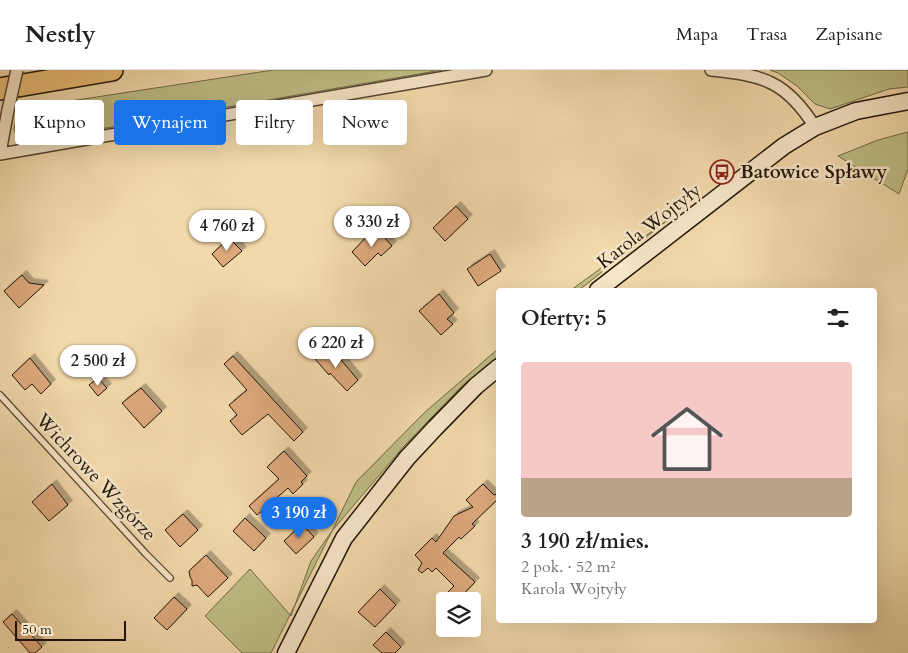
<!DOCTYPE html>
<html lang="pl">
<meta charset="utf-8">
<style>
body{margin:0;font-family:Cardo,serif;background:#f2f2f2;color:#202124;height:100vh;display:flex;flex-direction:column;font-size:19px;white-space:nowrap}
*{box-sizing:border-box;margin:0}
p{font-size:16px;color:#757577}
.icon{flex:none;width:28px;height:28px;fill:none;stroke:currentColor;stroke-width:2;stroke-linecap:round;stroke-linejoin:round}
.map{position:relative;flex:1;overflow:hidden}
.panel{position:absolute;left:496px;top:218px;width:381px;height:335px;display:flex;flex-direction:column;background:#fff;border-radius:5px;box-shadow:0 5px 20px #0002}
.panel>*{flex:none}
.guide{position:absolute;left:15px;top:30px;width:406px;height:45px;display:flex;gap:10px}
.buttons{position:absolute;left:436px;top:522px;display:grid;gap:10px}
.buttons a{display:grid;place-items:center;width:45px;height:45px;border-radius:5px;background:#fff;box-shadow:0 5px 20px #0002;font-size:25px}
.scale{position:absolute;left:15px;bottom:12px;width:111px;box-sizing:border-box;padding-left:5px;border:2px solid #201508;border-top:0;font-size:14px;line-height:18px;white-space:nowrap;color:#201508;-webkit-text-stroke:4px #f7e6c8;paint-order:stroke}
.price{position:absolute;translate:-50% -42px;padding:0 11px;border-radius:18px;background:#fff;color:#222;font-size:16px;line-height:32px;filter:drop-shadow(0 1px 2px #0008)}
.price::after{content:'';position:absolute;left:50%;top:30px;width:15px;height:11px;margin-left:-8px;background:inherit;clip-path:polygon(0 0,100% 0,50% 100%)}
.price.on{background:#1a73e8;color:#fff}
ul{padding:0;list-style:none}
li{display:grid;align-content:center;gap:10px;height:265px;padding:0 25px}
li+li{border-top:1px solid #e0e0e0}
li span{display:grid;place-items:center;height:155px;border-radius:5px;color:#555}
li>.icon{margin-inline-start:auto}
span .icon{width:90px;height:90px;fill:#fffc;stroke-width:1}
li b{font-size:21px}
h2{display:flex;justify-content:space-between;align-items:center;height:60px;padding:0 25px;font-size:21px}
.pill{padding:0 18px;border-radius:5px;background:#fff;box-shadow:0 5px 20px #0002;font-size:18px;line-height:45px}
.pill.on{background:#1a73e8;color:#fff}
header{display:flex;align-items:center;gap:30px;box-sizing:border-box;height:70px;padding:0 25px;background:#fff;border-bottom:1px solid #e0e0e0}
header strong{font-size:24px}
nav{display:flex;gap:28px;margin-inline-start:auto;font-size:18px}
.map>svg:first-child{display:block}
</style>
<header>
<strong>Nestly</strong>
<nav><a>Mapa</a><a>Trasa</a><a>Zapisane</a></nav>
</header>
<div class="map">
<svg width="908" height="583" viewBox="0 0 908 583">
<defs>
<filter id="shadow"><feDropShadow dx="4.5" dy="-4.5" stdDeviation="0" flood-color="#0004"/></filter>
</defs>
<rect width="100%" height="100%" fill="#f2d9ab"/>
<filter id="stains"><feTurbulence type="fractalNoise" baseFrequency=".004" numOctaves="4"/><feColorMatrix values="0 0 0 0 .2 0 0 0 0 .09 0 0 0 0 .02 0 0 0 .5 -.17"/></filter>
<radialGradient id="worn" r=".72"><stop offset=".6" stop-color="#630" stop-opacity="0"/><stop offset="1" stop-color="#630" stop-opacity=".3"/></radialGradient>
<path fill="#bfbe86" stroke="#706a47" d="M 273,0 L 442,0 L 25,72 L 17,68 L 14,59 L 18,39 Z
M 770,0 L 908,0 L 908,17 L 889,19 L 830,39 L 815,34 L 797,16 L 778,3 Z
M 908,62 L 908,99 L 899,124 L 838,86 L 878,70 Z
M 673,146 L 579,220 L 571,220 Z
M 499,278 L 499,286 L 462,316 L 404,376 L 332,461 L 271,583 L 242,583 L 205,546 L 250,499 L 291,546 L 311,491 L 332,461 L 356,412 L 424,343 Z"/>
<path fill="#dea97d" stroke="#201508" filter="url(#shadow)" d="M 456,136 L 468,149 L 445,171 L 433,158 Z
M 379,161 L 392,176 L 381,186 L 378,183 L 365,196 L 352,182 L 370,163 L 373,166 Z
M 229,168 L 242,181 L 223,197 L 212,184 Z
M 490,184 L 501,201 L 478,216 L 467,199 Z
M 22,205 L 29,213 L 44,215 L 19,238 L 4,221 Z
M 439,224 L 454,243 L 447,249 L 453,254 L 441,265 L 419,241 Z
M 327,278 L 335,286 L 337,285 L 358,310 L 347,321 L 330,303 L 329,305 L 315,289 L 319,285 L 319,280 L 325,280 Z
M 233,286 L 303,362 L 294,371 L 268,344 L 242,365 L 230,351 L 237,345 L 229,335 L 247,320 L 224,294 Z
M 30,288 L 51,314 L 41,324 L 32,314 L 25,320 L 12,305 Z
M 98,308 L 107,318 L 98,326 L 89,315 Z
M 141,318 L 162,341 L 144,358 L 122,333 Z
M 284,381 L 307,406 L 301,412 L 303,414 L 293,424 L 288,418 L 257,445 L 249,436 L 279,409 L 267,397 Z
M 52,414 L 68,435 L 49,451 L 32,432 Z
M 483,414 L 494,425 L 499,423 L 499,428 L 472,454 L 475,456 L 461,469 L 459,467 L 443,483 L 475,512 L 457,531 L 448,522 L 454,516 L 436,498 L 432,502 L 428,498 L 422,503 L 418,500 L 422,493 L 415,485 L 432,468 L 436,472 L 454,446 L 473,437 L 466,430 Z
M 183,444 L 198,460 L 180,477 L 165,460 Z
M 245,448 L 266,468 L 254,481 L 233,461 Z
M 302,454 L 314,467 L 296,484 L 284,471 Z
M 206,485 L 228,508 L 208,527 L 197,515 L 192,516 L 192,510 L 190,507 L 189,501 Z
M 380,519 L 396,535 L 375,557 L 358,542 Z
M 174,527 L 187,539 L 167,560 L 154,548 Z
M 12,544 L 42,577 L 35,583 L 30,583 L 3,552 Z
M 386,562 L 401,577 L 395,583 L 382,583 L 373,575 Z"/>
<g fill="none" stroke-linecap="round" stroke-linejoin="round">
<g stroke="#544631" stroke-width="8">
<path id="lane" d="M 0,325 L 146,484 L 170,508"/>
</g>
<g stroke="#544631" stroke-width="14">
<path id="street" d="M 711,0 C 763,5 786,11 815,57
M 0,83 L 8,40
M 0,84 L 486,0"/>
</g>
<g stroke="#201508" stroke-width="19">
<path id="secondary" d="M 598,220 L 784,76 L 815,57 L 856,41 L 908,31
M 286,583 L 344,468 L 407,388 L 435,358 L 476,316 L 499,297"/>
</g>
<g stroke="#201508" stroke-width="24">
<path id="highway" d="M 0,19 L 112,0"/>
</g>
<use href="#lane" stroke="#f7e6c8" stroke-width="5.5"/>
<use href="#street" stroke="#f7e6c8" stroke-width="11"/>
<use href="#secondary" stroke="#f7e6c8" stroke-width="16"/>
<use href="#highway" stroke="#e9bc76" stroke-width="21"/>
<g stroke="#544631" stroke-width="14" stroke-linecap="butt">
<path id="street-bridge" d="M 8,40 L 17,0"/>
</g>
<use href="#street-bridge" stroke="#f7e6c8" stroke-width="11"/>
</g>
<defs>
<g id="bus-ring" transform="scale(1.25)"><circle r="9.5" fill="#f7e6c8" stroke="#8f2418" stroke-width="1.5"/><path d="M-5-6H5V4H4V6H2V4H-2V6H-4V4H-5ZM-3.5-4V0h7V-4ZM-3.5 1.2v1.5H-2V1.2ZM2 1.2v1.5H3.5V1.2Z" fill="#8f2418"/></g>
</defs>
<g fill-rule="evenodd">
<use href="#bus-ring" x="722" y="102"/>
</g>
<g text-anchor="middle" dominant-baseline="central" stroke-width="5" stroke-linejoin="round" paint-order="stroke">
<g font-size="19" font-weight="bold" fill="#201508" stroke="#f7e6c8" text-anchor="start">
<text x="740" y="102">Batowice Spławy</text>
</g>
<g font-size="19" fill="#201508" stroke="#f7e6c8">
<text transform="translate(649 156) rotate(-38)">Karola Wojtyły</text>
<text transform="translate(96 407) rotate(47)">Wichrowe Wzgórze</text>
</g>
</g>
<rect width="100%" height="100%" filter="url(#stains)"/>
<rect width="100%" height="100%" fill="url(#worn)"/>
</svg>
<div class="buttons">
<a><svg class="icon" aria-label="layers" viewBox="0 0 24 24"><path d="M12 4l9 5-9 5-9-5zM3 14l9 5 9-5"/></svg></a>
</div>
<div class="scale">50 m</div>
<b class="price" style="left:372px;top:178px">8 330 zł</b>
<b class="price" style="left:227px;top:182px">4 760 zł</b>
<b class="price" style="left:336px;top:299px">6 220 zł</b>
<b class="price" style="left:98px;top:317px">2 500 zł</b>
<b class="price on" style="left:299px;top:469px">3 190 zł</b>
<div class="guide">
<a class="pill">Kupno</a>
<a class="pill on">Wynajem</a>
<a class="pill">Filtry</a>
<a class="pill">Nowe</a>
</div>
<section class="panel">
<h2>Oferty: 5<svg class="icon" aria-label="filters" viewBox="0 0 24 24"><path d="M4 7h16M4 17h16"/><circle cx="9" cy="7" r="2"/><circle cx="15" cy="17" r="2"/></svg></h2>
<ul>
<li><span style="background:linear-gradient(#f6c9c9 75%,#b9a48a 0)"><svg class="icon" aria-label="home" viewBox="0 0 24 24"><path d="M3 11l9-7 9 7M6 9v11h12V9"/></svg></span><div><b>3 190 zł/mies.</b><p>2 pok. · 52 m²</p><p>Karola Wojtyły</p></div></li>
</ul>
</section>
</div>
